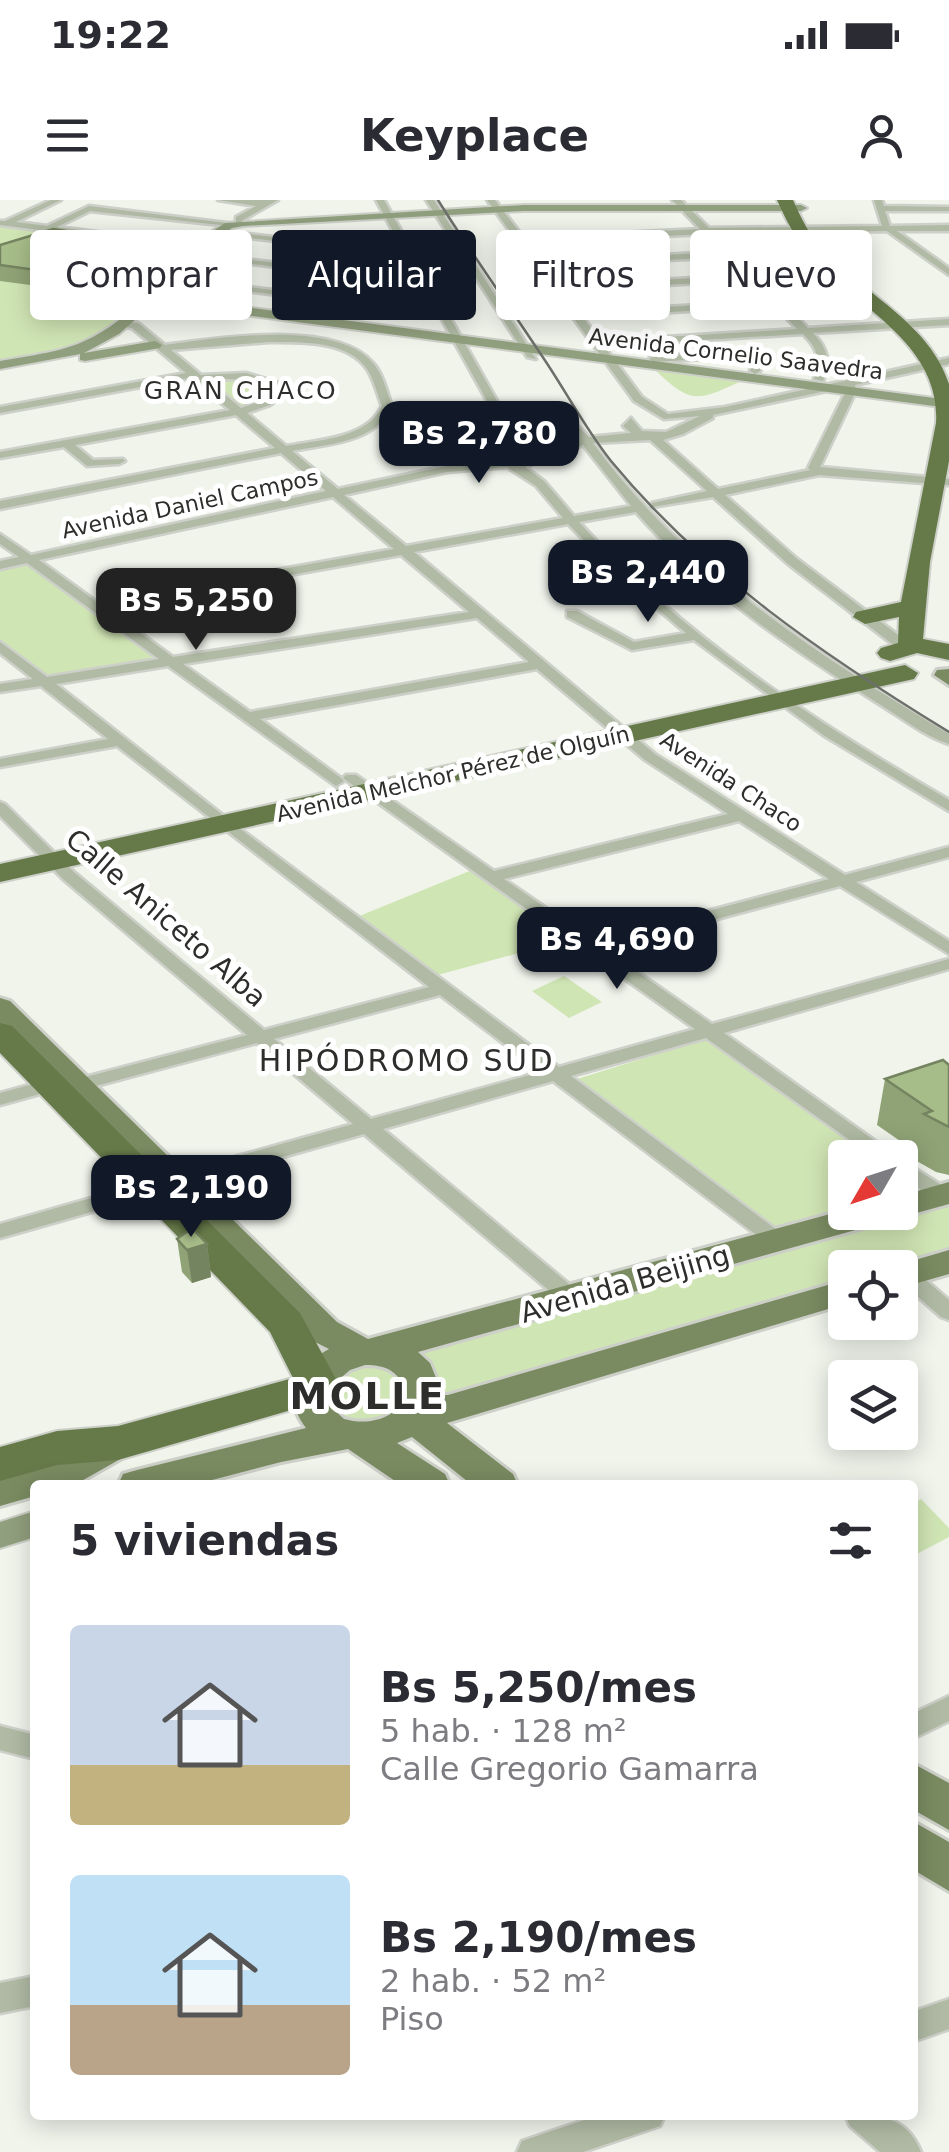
<!DOCTYPE html>
<html lang="es">
<meta charset="utf-8">
<style>
body{margin:0;font-family:"DejaVu Sans",sans-serif;background:#f7f7f7;color:#2b2b33;height:100vh;display:flex;flex-direction:column;font-size:38px;white-space:nowrap}
*{box-sizing:border-box;margin:0}
p{font-size:32px;color:#7c7c81}
.icon{flex:none;width:55px;height:55px;fill:none;stroke:currentColor;stroke-width:2;stroke-linecap:round;stroke-linejoin:round}
.map{position:relative;flex:1;overflow:hidden}
.drawer{position:absolute;left:30px;top:1280px;width:888px;height:640px;display:flex;flex-direction:column;background:#fff;border-radius:10px;box-shadow:0 5px 25px #0003}
.drawer>*{flex:none}
.top-card{position:absolute;left:30px;top:30px;width:890px;height:90px;display:flex;gap:20px}
.needle{width:65px;rotate:231deg}
.tools{position:absolute;left:828px;top:940px;display:grid;gap:20px}
.tools a{display:grid;place-items:center;width:90px;height:90px;border-radius:10px;background:#fff;box-shadow:0 5px 25px #0003;font-size:50px}
.price{position:absolute;translate:-50% -85px;padding:0 22px;border-radius:20px;background:#111827;color:#fff;font-size:32px;line-height:65px;filter:drop-shadow(0 2px 5px #0008)}
.price::after{content:'';position:absolute;left:50%;top:60px;width:30px;height:22px;margin-left:-15px;background:inherit;clip-path:polygon(0 0,100% 0,50% 100%)}
.price.active{background:#222;color:#fff}
ul{padding:0;list-style:none}
li{display:flex;align-items:center;gap:30px;height:250px;padding:0 40px}
li span{display:grid;place-items:center;flex:none;width:280px;height:200px;border-radius:10px;color:#555}
li>.icon{margin-inline-start:auto}
span .icon{width:120px;height:120px;fill:#fffc;stroke-width:1}
li b{font-size:42px}
h2{display:flex;justify-content:space-between;align-items:center;height:120px;padding:0 40px;font-size:42px}
.tag{padding:0 35px;border-radius:10px;background:#fff;box-shadow:0 5px 25px #0003;font-size:35px;line-height:90px}
.tag.active{background:#111827;color:#fff}
.status{display:flex;justify-content:space-between;align-items:center;height:70px;padding:0 50px;background:#fff;direction:ltr}
.status svg{height:28px;fill:currentColor}
header{display:flex;justify-content:space-between;align-items:center;height:130px;padding:0 40px;background:#fff;font-size:45px;font-weight:700}
.map>svg:first-child{display:block}
</style>
<div class="status"><b>19:22</b><svg viewBox="0 0 49 12"><path d="M0 12V9h3v3zM5 12V6h3v6zM10 12V3h3v9zM15 12V0h3v12zM26 1h20v11H26zM47 4h2v5h-2z"/></svg></div>
<header><svg class="icon" aria-label="menu" viewBox="0 0 24 24"><path d="M4 6h16M4 12h16M4 18h16"/></svg>Keyplace<svg class="icon" aria-label="person" viewBox="0 0 24 24"><circle cx="12" cy="8" r="4"/><path d="M4 21q1-7 8-7t8 7"/></svg></header>
<div class="map">
<svg width="949" height="1952" viewBox="0 0 949 1952">
<rect width="100%" height="100%" fill="#f0f4eb"/>
<path fill="#d0e5b4" d="M 0,25 L 179,47 L 183,50 L 165,73 L 167,76 L 160,77 L 141,93 L 117,95 L 134,104 L 134,112 C 126,119 98,142 89,145 C 62,155 28,157 0,161 Z
M 654,169 L 744,180 C 697,201 693,206 654,169 Z
M 247,177 L 271,185 L 274,190 L 271,197 L 239,208 L 204,179 Z
M 30,364 L 153,454 L 151,459 L 56,476 L 43,473 L 0,439 L 0,369 Z
M 472,670 L 574,738 L 434,776 L 357,717 Z
M 564,776 L 602,802 L 569,818 L 532,791 Z
M 705,839 L 877,957 L 845,958 L 845,1011 L 773,1028 L 574,880 Z
M 949,1005 L 949,1050 L 882,1067 L 845,1068 L 845,1077 L 446,1198 L 438,1200 L 417,1154 Z
M 364,1164 L 395,1173 L 405,1189 C 403,1228 346,1232 328,1202 L 329,1185 L 342,1171 Z
M 921,1299 L 949,1328 L 949,1337 L 913,1356 L 913,1303 Z"/>
<g fill="none" stroke-linecap="round" stroke-linejoin="round">
<g stroke="#cdd0c8" stroke-width="5">
<path id="street" d="M 51,0 L 61,0 L 16,22 L 47,26 L 89,6 L 234,24 L 230,26 L 90,11 L 57,27 L 200,45 L 197,50 L 0,25 L 0,21 L 5,21 Z
M 218,0 L 278,0 L 243,20 L 240,25 L 236,23 L 236,17 L 256,6 Z
M 376,0 L 384,0 L 505,215 L 532,242 L 532,246 L 524,246 L 496,217 L 440,116 L 176,82 L 181,79 L 437,110 L 423,85 L 203,58 L 207,55 L 420,79 L 407,57 L 234,36 L 238,33 L 404,52 Z
M 426,0 L 434,0 L 536,159 L 527,157 Z
M 487,0 L 495,0 L 524,38 L 700,29 L 672,0 L 681,0 L 709,28 L 882,26 L 874,0 L 882,0 L 884,6 L 949,7 L 949,11 L 885,11 L 890,26 L 949,25 L 949,31 L 897,31 L 949,68 L 949,75 L 887,31 L 714,33 L 808,128 L 949,119 L 949,125 L 813,133 C 829,150 830,160 823,181 L 814,179 C 819,157 819,150 803,134 L 604,146 L 642,197 L 668,214 L 725,207 L 949,158 L 949,164 L 855,185 L 856,191 L 820,267 L 949,279 L 949,285 L 819,275 L 725,295 L 796,358 L 910,444 L 910,450 L 900,450 L 788,364 L 713,297 L 652,307 L 652,303 L 707,291 L 650,240 L 593,243 C 685,370 816,454 949,534 L 949,544 C 924,536 899,516 876,502 C 790,448 703,389 636,312 L 579,322 C 682,436 817,523 949,600 L 949,611 L 823,535 L 694,440 L 632,450 L 567,417 L 567,411 L 577,411 L 634,442 L 686,433 L 620,377 L 568,324 L 414,352 L 655,554 L 845,675 L 949,647 L 949,657 L 856,682 L 949,741 L 949,754 L 840,686 L 605,749 L 712,824 L 949,759 L 949,769 L 724,833 L 899,958 L 875,958 L 706,838 L 571,876 L 785,1036 L 788,1041 L 785,1046 L 771,1046 L 553,881 L 383,929 L 581,1094 L 584,1099 L 581,1104 L 565,1104 L 364,934 L 173,988 L 166,986 L 163,981 L 166,976 L 353,924 L 257,843 L 77,891 L 70,889 L 68,885 L 70,881 L 247,835 L 63,679 L 0,616 L 0,602 L 5,604 L 75,673 L 264,830 L 429,787 L 117,546 L 0,567 L 0,559 L 108,539 L 41,486 L 0,492 L 0,484 L 33,479 L 0,453 L 0,442 L 47,477 L 159,459 L 27,363 L 0,369 L 0,361 L 19,357 L 0,344 L 0,334 L 31,355 L 326,291 L 281,253 L 0,309 L 0,301 L 275,248 L 236,215 L 75,245 L 93,260 L 123,259 L 125,261 L 119,264 L 87,266 L 64,247 L 0,258 L 0,252 L 230,210 L 189,178 L 0,213 L 0,207 L 186,173 L 132,128 L 118,126 L 121,121 L 138,123 L 165,145 C 216,138 336,119 373,163 C 383,174 387,192 392,206 C 376,243 327,244 292,251 L 338,289 L 447,266 L 494,262 L 485,254 L 494,246 L 505,259 L 523,261 L 579,239 L 571,227 L 576,224 L 589,237 L 631,233 L 623,226 L 631,218 L 642,231 L 666,232 L 700,216 L 664,219 L 634,201 ZM 704,34 L 722,52 L 541,61 L 527,43 ZM 727,57 L 745,75 L 559,86 L 544,66 ZM 750,80 L 770,101 L 579,112 L 563,91 ZM 775,106 L 797,129 L 600,141 L 583,117 ZM 269,142 C 300,142 347,140 367,169 C 374,179 377,194 382,206 C 367,239 317,240 286,246 L 247,213 L 270,205 L 282,195 L 279,183 L 246,173 L 201,175 L 171,150 ZM 225,179 L 254,180 L 271,187 L 273,192 L 262,201 L 241,208 L 207,180 ZM 845,187 L 846,191 L 808,268 L 810,270 L 718,289 L 663,240 L 683,234 L 713,218 L 713,215 ZM 583,245 L 631,306 L 574,316 L 544,281 L 525,267 ZM 507,267 L 536,286 L 563,318 L 406,346 L 344,295 L 447,272 ZM 333,297 L 394,349 L 97,402 L 39,360 ZM 401,355 L 469,412 L 173,457 L 106,408 ZM 477,418 L 529,462 L 250,512 L 183,464 ZM 168,466 L 336,586 L 344,581 L 341,578 L 260,519 L 537,469 L 645,560 L 728,614 L 494,671 L 356,575 L 346,575 L 343,578 L 695,829 L 559,867 L 243,631 L 56,484 ZM 739,621 L 829,679 L 594,741 L 504,679 ZM 440,795 L 541,872 L 371,919 L 274,839 Z
M 756,150 L 766,156 L 760,171 L 755,174 L 750,171 L 754,156 L 654,162 L 649,159 L 654,156 Z
M 51,879 L 58,881 L 60,885 L 58,889 L 0,905 L 0,893 Z
M 900,959 L 949,990 L 949,1000 L 935,1000 L 900,975 Z
M 151,981 L 161,988 L 158,993 L 0,1038 L 0,1024 Z
M 906,1067 L 913,1069 L 949,1100 L 949,1120 L 941,1117 L 900,1081 L 900,1068 Z
M 949,1496 L 949,1521 L 912,1539 L 912,1514 Z
M 0,1526 L 35,1535 L 35,1559 L 0,1550 Z
M 35,1776 L 35,1806 L 0,1813 L 0,1783 Z
M 949,1799 L 949,1829 L 912,1842 L 912,1812 Z
M 599,1915 L 665,1915 L 660,1926 L 583,1952 L 517,1952 L 522,1941 Z
M 845,1915 C 879,1915 906,1915 921,1952 L 880,1952 L 850,1926 Z"/>
</g>
<g stroke="#cdd0c8" stroke-width="4">
<path id="secondary" d="M 524,5 L 801,5 L 807,8 L 801,11 L 524,11 L 243,26 L 232,28 L 211,43 L 219,43 L 219,49 L 201,50 L 161,96 L 949,200 L 949,208 L 154,103 L 119,134 L 84,153 L 155,141 L 162,145 L 160,148 L 85,161 L 80,160 L 80,154 L 0,169 L 0,161 C 66,150 89,148 141,102 L 124,99 L 124,93 L 155,88 L 194,43 L 225,23 Z
M 35,1311 L 35,1337 L 0,1348 L 0,1322 Z"/>
</g>
<g stroke="#cdd0c8" stroke-width="6">
<path id="primary" d="M 949,469 L 949,485 L 934,475 L 937,470 Z
M 0,798 L 10,801 L 337,1122 L 368,1139 L 845,1010 L 900,1012 L 900,996 L 949,982 L 949,1004 L 418,1152 L 430,1163 L 443,1195 L 448,1195 L 845,1080 L 845,1104 L 447,1223 L 513,1274 L 518,1285 L 472,1285 L 412,1237 L 397,1243 L 445,1274 L 450,1285 L 401,1285 L 348,1249 L 281,1262 L 193,1285 L 118,1285 L 123,1274 L 137,1270 L 306,1228 C 282,1198 297,1166 329,1149 L 311,1140 L 0,824 ZM 365,1165 C 388,1165 399,1172 407,1193 C 398,1219 369,1226 344,1219 L 333,1209 L 329,1188 L 350,1170 Z
M 949,1050 L 949,1074 L 900,1088 L 900,1068 L 888,1068 Z
M 118,1229 L 131,1233 L 137,1243 L 131,1253 L 78,1283 L 35,1285 L 35,1296 L 0,1306 L 0,1276 L 52,1261 Z
M 912,1563 L 949,1583 L 949,1630 L 912,1609 Z
M 912,1621 L 949,1642 L 949,1691 L 912,1669 Z"/>
</g>
<g stroke="#cdd0c8" stroke-width="4">
<path id="highway" d="M 777,0 L 793,0 C 802,20 810,37 826,53 C 866,95 930,124 949,184 L 949,261 L 930,362 L 923,439 L 949,444 L 949,460 L 917,453 L 890,461 L 881,458 L 877,453 L 881,448 L 898,443 L 899,417 L 865,424 L 853,417 L 856,412 L 901,402 L 936,223 C 941,145 860,109 814,60 C 797,42 787,22 777,0 Z
M 905,465 L 918,473 L 914,479 L 0,682 L 0,664 Z
M 0,823 L 12,826 L 300,1113 L 336,1179 L 326,1200 L 118,1260 L 57,1265 L 0,1281 L 0,1247 L 57,1231 L 118,1226 L 293,1178 L 270,1132 L 0,853 Z"/>
</g>
<use href="#street" fill="#b0baa4" fill-rule="evenodd"/>
<use href="#secondary" fill="#909f7d" fill-rule="evenodd"/>
<use href="#primary" fill="#7a8b61" fill-rule="evenodd"/>
<use href="#highway" fill="#667a49" fill-rule="evenodd"/>
<path stroke="#6d6f6a" stroke-width="2.5" d="M 438,0 C 473,56 512,110 548,165 C 569,197 587,231 611,261 C 704,374 825,456 949,532"/>
</g>
<path fill="#90a376" d="M 127,40 L 129,55 L 92,73 L 45,87 L 0,81 L 0,45 Z
M 949,865 L 949,975 L 936,972 L 915,960 L 916,952 L 877,925 L 885,879 Z
M 177,1039 L 207,1044 L 211,1077 L 192,1083 L 182,1072 Z"/>
<path fill="#758460" d="M 127,40 L 129,55 L 92,73 L 45,87 L 43,71 Z
M 207,1044 L 211,1077 L 192,1083 L 187,1050 Z"/>
<path fill="#a7bd89" stroke="#758460" stroke-width="2.5" d="M 53,29 L 127,40 L 90,57 L 43,71 L 0,65 L 0,45 Z
M 943,860 L 949,865 L 949,927 L 924,914 L 932,911 L 885,879 Z
M 192,1028 L 207,1044 L 187,1050 L 177,1039 Z"/>
<g text-anchor="middle" dominant-baseline="central" stroke-width="10" stroke-linejoin="round" paint-order="stroke">
<g font-size="22" fill="#2d2e2b" stroke="#fff">
<text transform="translate(736 154) rotate(7)">Avenida Cornelio Saavedra</text>
<text transform="translate(190 304) rotate(-12)">Avenida Daniel Campos</text>
<text transform="translate(453 574) rotate(-13)">Avenida Melchor Pérez de Olguín</text>
<text transform="translate(731 582) rotate(33)">Avenida Chaco</text>
</g>
<g font-size="25" letter-spacing="2.5" fill="#2d2e2b" stroke="#fff">
<text x="241" y="190">GRAN CHACO</text>
</g>
<g font-size="28" fill="#2d2e2b" stroke="#fff">
<text transform="translate(166 718) rotate(41)">Calle Aniceto Alba</text>
<text transform="translate(625 1084) rotate(-16)">Avenida Beijing</text>
</g>
<g font-size="30" letter-spacing="2.5" fill="#2d2e2b" stroke="#fff">
<text x="407" y="860">HIPÓDROMO SUD</text>
</g>
<g font-size="38" font-weight="bold" letter-spacing="2.5" fill="#2d2e2b" stroke="#fff">
<text x="368" y="1196">MOLLE</text>
</g>
</g>
</svg>
<div class="tools">
<a><svg class="needle" viewBox="-14 -14 28 28"><path d="M0-13l5 13h-10z" fill="#e53935"/><path d="M0 13l5-13h-10z" fill="#7c7c81"/></svg></a>
<a><svg class="icon" aria-label="locate" viewBox="0 0 24 24"><circle cx="12" cy="12" r="6"/><path d="M12 2v4M12 18v4M2 12h4M18 12h4"/></svg></a>
<a><svg class="icon" aria-label="layers" viewBox="0 0 24 24"><path d="M12 4l9 5-9 5-9-5zM3 14l9 5 9-5"/></svg></a>
</div>
<b class="price" style="left:479px;top:286px">Bs 2,780</b>
<b class="price" style="left:648px;top:425px">Bs 2,440</b>
<b class="price active" style="left:196px;top:453px">Bs 5,250</b>
<b class="price" style="left:617px;top:792px">Bs 4,690</b>
<b class="price" style="left:191px;top:1040px">Bs 2,190</b>
<div class="top-card">
<a class="tag">Comprar</a>
<a class="tag active">Alquilar</a>
<a class="tag">Filtros</a>
<a class="tag">Nuevo</a>
</div>
<section class="drawer">
<h2>5 viviendas<svg class="icon" aria-label="filters" viewBox="0 0 24 24"><path d="M4 7h16M4 17h16"/><circle cx="9" cy="7" r="2"/><circle cx="15" cy="17" r="2"/></svg></h2>
<ul>
<li><span style="background:linear-gradient(#c9d6e8 70%,#c2b280 0)"><svg class="icon" aria-label="home" viewBox="0 0 24 24"><path d="M3 11l9-7 9 7M6 9v11h12V9"/></svg></span><div><b>Bs 5,250/mes</b><p>5 hab. · 128 m²</p><p>Calle Gregorio Gamarra</p></div></li>
<li><span style="background:linear-gradient(#bfe0f5 65%,#b9a48a 0)"><svg class="icon" aria-label="home" viewBox="0 0 24 24"><path d="M3 11l9-7 9 7M6 9v11h12V9"/></svg></span><div><b>Bs 2,190/mes</b><p>2 hab. · 52 m²</p><p>Piso</p></div></li>
</ul>
</section>
</div>
